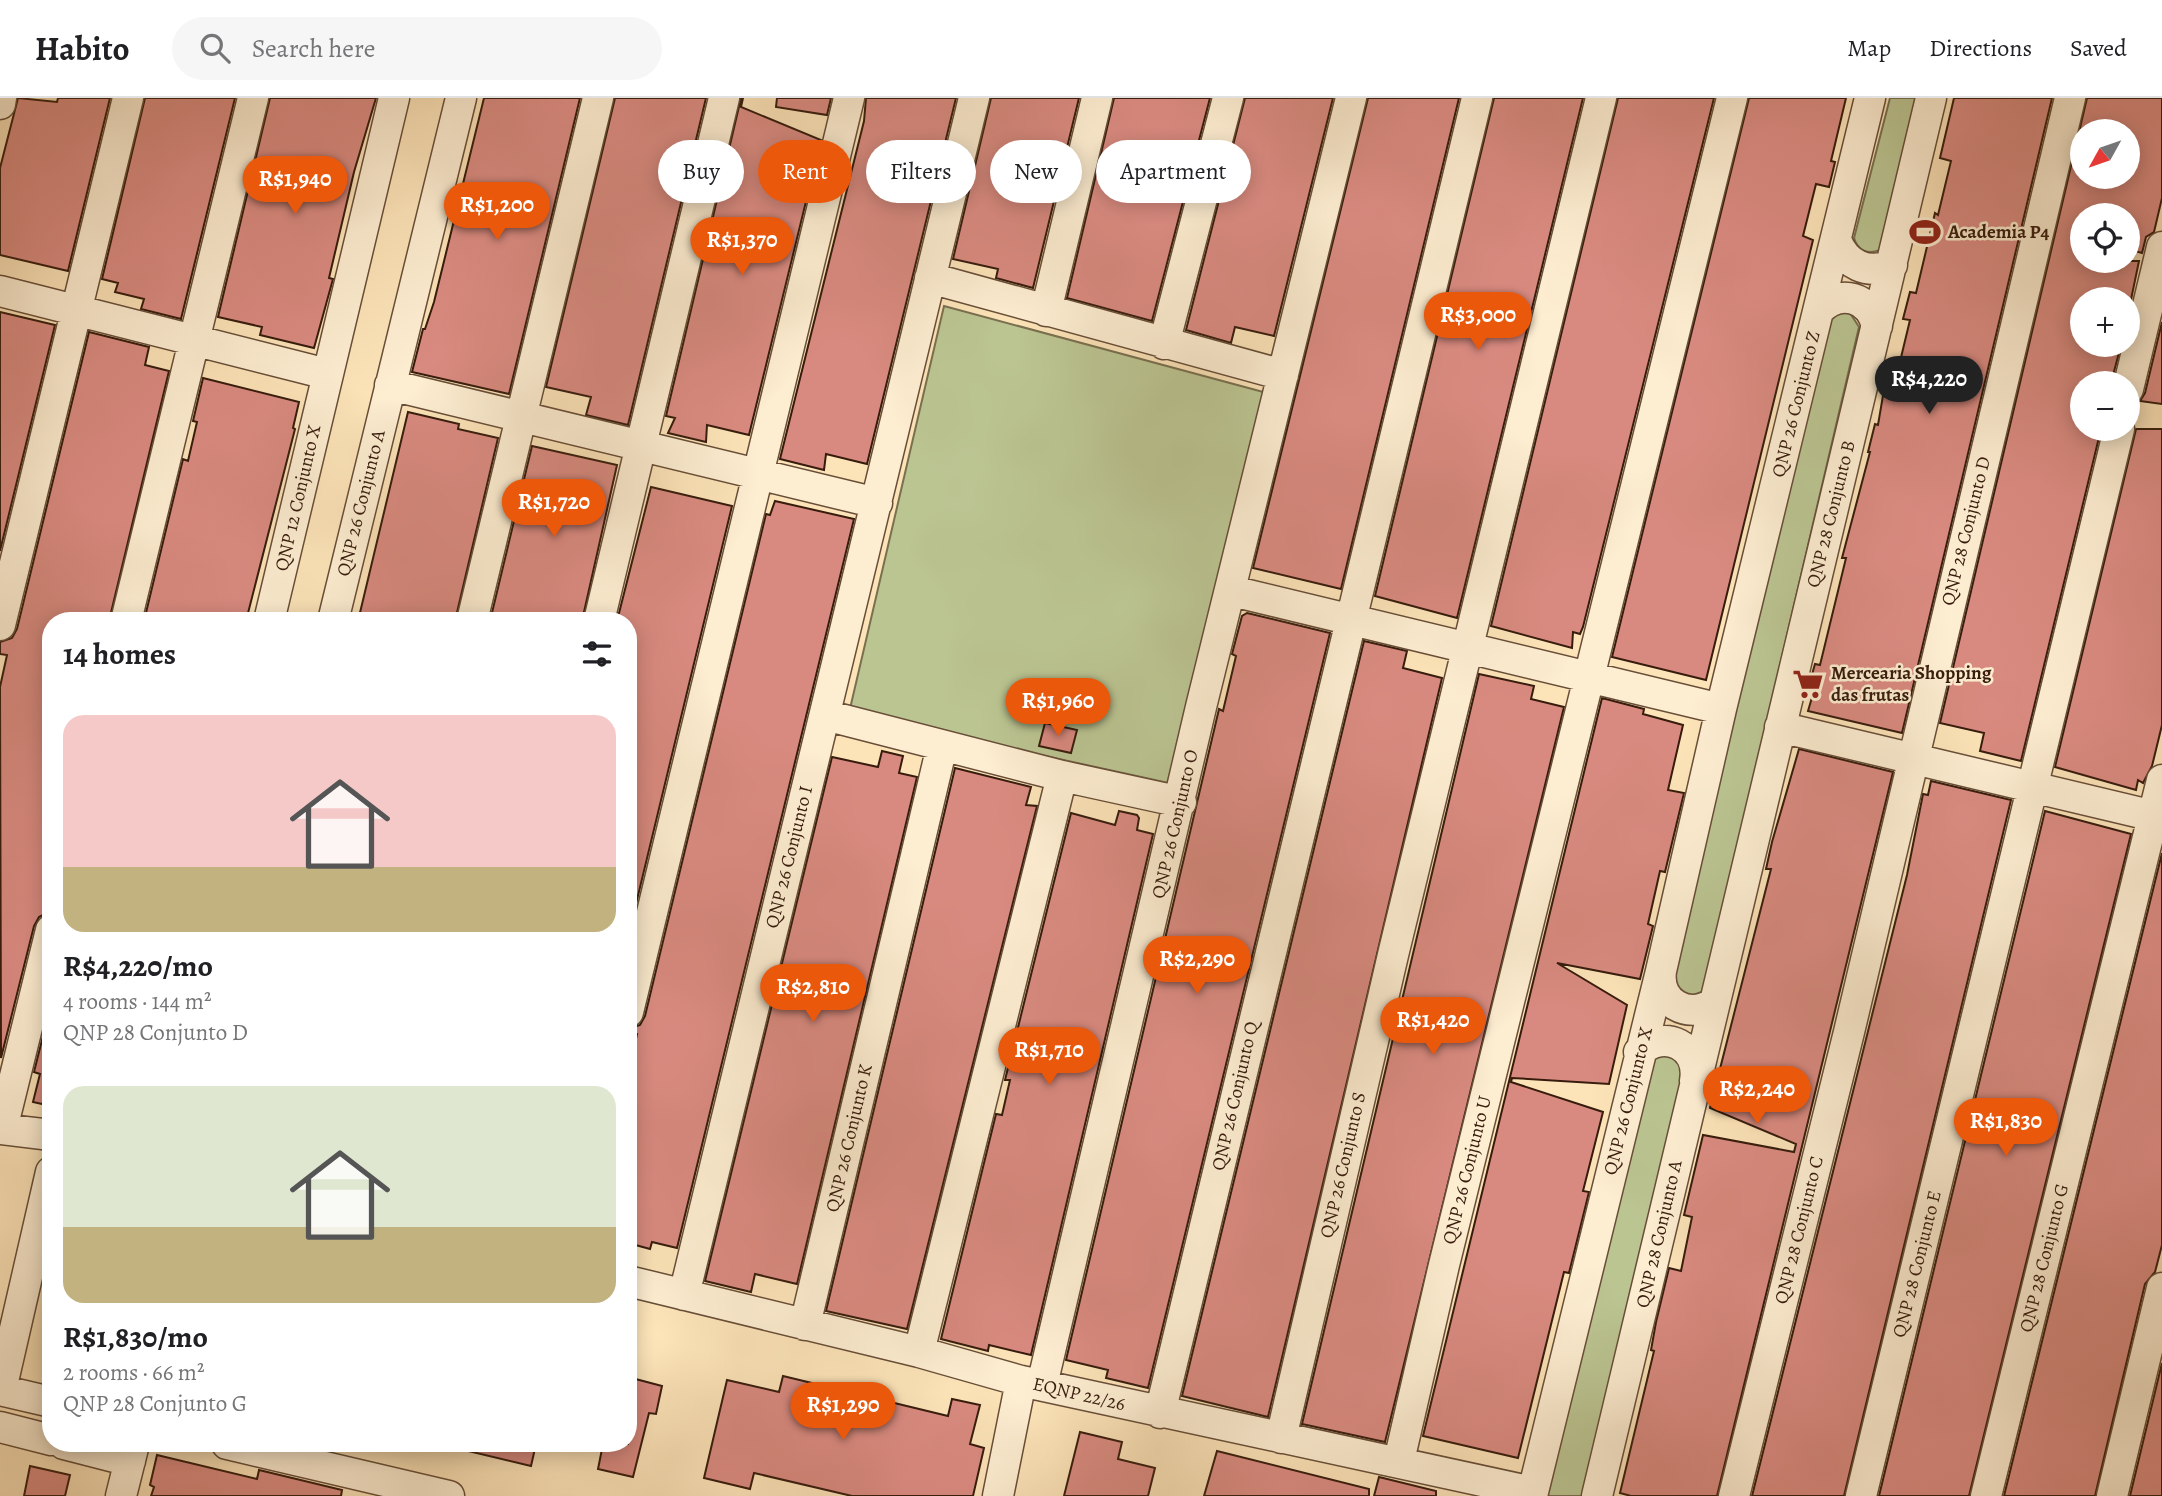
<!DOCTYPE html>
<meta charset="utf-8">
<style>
body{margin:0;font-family:Alegreya,serif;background:#f6f6f6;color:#202124;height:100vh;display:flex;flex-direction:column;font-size:26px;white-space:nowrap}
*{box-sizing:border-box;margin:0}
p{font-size:23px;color:#757577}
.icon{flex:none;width:38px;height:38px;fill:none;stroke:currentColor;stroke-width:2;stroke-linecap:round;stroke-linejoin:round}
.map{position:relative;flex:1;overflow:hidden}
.side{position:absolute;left:42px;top:514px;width:595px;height:840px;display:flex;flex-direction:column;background:#fff;border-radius:28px;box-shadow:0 4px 18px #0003}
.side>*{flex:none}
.hud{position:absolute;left:658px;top:42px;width:665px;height:63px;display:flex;gap:14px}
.needle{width:46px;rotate:230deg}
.fabs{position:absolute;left:2070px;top:21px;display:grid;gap:14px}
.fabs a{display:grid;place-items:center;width:70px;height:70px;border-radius:50%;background:#fff;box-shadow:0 4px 18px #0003;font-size:35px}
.price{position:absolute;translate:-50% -60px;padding:0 16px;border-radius:24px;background:#ea580c;color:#fff;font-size:23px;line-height:46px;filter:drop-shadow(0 2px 4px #0008)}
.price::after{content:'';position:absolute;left:50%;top:42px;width:21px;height:16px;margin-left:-10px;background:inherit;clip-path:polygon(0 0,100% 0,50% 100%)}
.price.current{background:#222;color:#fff}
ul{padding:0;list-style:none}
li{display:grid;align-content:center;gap:14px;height:371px;padding:0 21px}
li span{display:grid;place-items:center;height:217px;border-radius:21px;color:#555}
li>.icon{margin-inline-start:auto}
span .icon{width:126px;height:126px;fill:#fffc;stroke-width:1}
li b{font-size:30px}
h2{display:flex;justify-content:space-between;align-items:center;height:84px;padding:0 21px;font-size:30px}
.pill{padding:0 24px;border-radius:32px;background:#fff;box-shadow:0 4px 18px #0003;font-size:24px;line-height:63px}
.pill.current{background:#ea580c;color:#fff}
header{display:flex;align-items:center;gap:42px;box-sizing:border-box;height:98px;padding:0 35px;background:#fff;border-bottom:2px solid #e0e0e0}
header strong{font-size:33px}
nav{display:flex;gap:38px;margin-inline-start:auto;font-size:24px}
.search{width:490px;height:63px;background:#f6f6f6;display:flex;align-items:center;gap:18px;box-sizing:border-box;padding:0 24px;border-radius:38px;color:#757577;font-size:26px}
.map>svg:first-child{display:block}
</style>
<header>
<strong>Habito</strong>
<div class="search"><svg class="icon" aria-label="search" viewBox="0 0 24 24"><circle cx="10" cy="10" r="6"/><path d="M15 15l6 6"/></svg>Search here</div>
<nav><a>Map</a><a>Directions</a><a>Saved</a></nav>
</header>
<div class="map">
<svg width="2162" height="1398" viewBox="0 0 2162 1398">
<rect width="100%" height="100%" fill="#fce3b8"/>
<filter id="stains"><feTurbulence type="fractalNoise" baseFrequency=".00286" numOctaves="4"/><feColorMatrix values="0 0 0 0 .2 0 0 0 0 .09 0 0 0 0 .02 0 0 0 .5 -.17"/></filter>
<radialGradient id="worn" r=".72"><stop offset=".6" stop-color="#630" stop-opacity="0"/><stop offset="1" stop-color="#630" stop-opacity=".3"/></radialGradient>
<path fill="#bbc592" stroke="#797050" stroke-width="2" d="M 1890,0 L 1920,0 L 1880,152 C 1868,157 1858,153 1854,140 Z
M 944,208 L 1267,295 L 1173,686 L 849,615 Z
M 1833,215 L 1850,215 L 1859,229 L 1704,893 L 1688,899 L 1671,885 L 1828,218 Z
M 1663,955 L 1679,962 L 1683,980 L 1583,1398 L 1545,1398 L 1648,965 Z"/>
<path fill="#d98a80" stroke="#371c0d" stroke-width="2" fill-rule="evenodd" d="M 18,0 L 57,4 L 58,0 L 110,0 L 68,173 L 0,157 L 0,70 Z
M 145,0 L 235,0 L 181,221 L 141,211 L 144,201 L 115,194 L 118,185 L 102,181 Z
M 270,0 L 376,0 L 354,74 L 329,180 L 333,181 L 314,250 L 260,237 L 262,229 L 218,219 Z
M 484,0 L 580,0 L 509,296 L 412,274 L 423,231 L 425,231 L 434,204 Z
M 615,0 L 706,0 L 628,327 L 586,317 L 591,299 L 546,289 Z
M 741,0 L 743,0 L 741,9 L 821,42 L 749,337 L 707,327 L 706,344 L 668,335 L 675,320 L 666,318 Z
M 777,0 L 831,0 L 827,17 L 776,9 Z
M 866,0 L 956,0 L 867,366 L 826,356 L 824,372 L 780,361 L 864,23 Z
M 991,0 L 1079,0 L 1033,190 L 996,180 L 998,171 L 953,161 Z
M 1114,0 L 1210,0 L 1152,223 L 1067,200 Z
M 1245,0 L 1333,0 L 1274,238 L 1235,229 L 1231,245 L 1186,232 Z
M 1368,0 L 1459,0 L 1341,491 L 1253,470 Z
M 1494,0 L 1583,0 L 1457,520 L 1375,498 Z
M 1618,0 L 1714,0 L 1583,529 L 1580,536 L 1573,534 L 1572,550 L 1491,528 Z
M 1749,0 L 1846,0 L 1831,63 L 1835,64 L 1829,89 L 1816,86 L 1803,138 L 1813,142 L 1706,582 L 1612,559 Z
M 1954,0 L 2052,0 L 1902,635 L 1808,613 L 1813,596 L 1807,594 L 1815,566 L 1820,567 L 1846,460 L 1842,460 L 1870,354 L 1868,354 L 1875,326 L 1878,327 L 1887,274 L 1897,276 L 1910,222 L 1903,221 L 1910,194 L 1916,195 L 1935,115 L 1938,117 L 1951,63 L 1940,60 Z
M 2087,0 L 2162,0 L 2162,100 L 2154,134 L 2146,139 L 2142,155 L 2128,151 L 2128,117 L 2082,117 L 2082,163 L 2139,163 L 2128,216 L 2128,201 L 2082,201 L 2082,247 L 2121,247 L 2111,285 L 2082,285 L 2082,331 L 2101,331 L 2021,663 L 1980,653 L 1984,635 L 1940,625 ZM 2082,33 L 2128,33 L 2128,79 L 2082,79 Z
M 0,214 L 55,227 L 0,453 Z
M 2162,224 L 2162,306 L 2140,303 L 2145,295 Z
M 89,234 L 149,249 L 145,267 L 169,273 L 109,523 L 51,523 L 51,800 L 47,815 L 39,819 L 34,828 L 1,960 L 0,589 L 7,557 L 0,556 L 0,544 L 12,540 L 17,531 Z
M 203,280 L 299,304 L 293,330 L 295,331 L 246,523 L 144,523 L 183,361 L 188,363 L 197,324 L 193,323 Z
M 408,314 L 459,326 L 458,331 L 498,340 L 455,523 L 358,523 Z
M 2136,331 L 2162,331 L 2162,627 L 2152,668 L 2143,685 L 2138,682 L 2136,692 L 2055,669 Z
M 532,348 L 617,367 L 582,523 L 490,523 Z
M 651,389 L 732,408 L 628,839 L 628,523 L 617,523 Z
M 775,403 L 854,421 L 677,1150 L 652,1144 L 650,1151 L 628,1145 L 628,977 L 637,936 L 628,935 L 628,931 L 640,927 L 645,918 L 766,416 L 770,417 Z
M 1247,515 L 1330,535 L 1148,1290 L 1106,1280 L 1108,1272 L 1066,1262 L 1219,611 L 1223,613 L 1236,558 L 1232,556 L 1242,518 Z
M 1364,543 L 1407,553 L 1403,570 L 1442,580 L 1268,1319 L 1182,1298 Z
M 1479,576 L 1534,588 L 1531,601 L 1564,609 L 1385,1344 L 1302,1326 Z
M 1602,600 L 1644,611 L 1643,616 L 1683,627 L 1668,692 L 1684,695 L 1665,774 L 1660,773 L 1648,826 L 1653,828 L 1640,881 L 1557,865 L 1627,907 L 1609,986 L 1512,980 L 1511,984 L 1603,1014 L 1583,1093 L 1589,1094 L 1569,1175 L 1564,1174 L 1518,1360 L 1423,1338 Z
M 1045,625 L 1077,632 L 1071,655 L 1039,648 Z
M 1799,651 L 1893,674 L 1717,1398 L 1631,1398 L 1620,1395 L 1654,1253 L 1651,1252 L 1656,1224 L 1669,1170 L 1681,1173 L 1692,1119 L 1684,1117 L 1703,1037 L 1794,1054 L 1796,1046 L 1710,1010 L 1771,771 L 1766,771 L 1772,744 Z
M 882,653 L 903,658 L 899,675 L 917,679 L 797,1186 L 755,1176 L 751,1194 L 705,1183 L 832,659 L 878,669 Z
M 955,670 L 1031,689 L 1026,707 L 1037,708 L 907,1231 L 826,1213 Z
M 1931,683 L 2011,702 L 1844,1398 L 1752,1398 L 1907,777 L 1923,696 L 1928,697 Z
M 1119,713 L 1137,717 L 1139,720 L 1137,732 L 1153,736 L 1031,1257 L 989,1247 L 988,1253 L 941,1241 L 996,1016 L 1002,1017 L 1010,982 L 1005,982 L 1071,715 L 1115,727 Z
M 2045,713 L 2131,736 L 1969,1398 L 1879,1398 Z
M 2162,755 L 2162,1147 L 2155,1174 L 2145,1186 L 2095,1398 L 2004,1398 Z
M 51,906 L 51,1008 L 33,1004 L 40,976 L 34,974 Z
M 2162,1265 L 2162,1398 L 2130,1398 Z
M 783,1278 L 948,1318 L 952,1301 L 980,1307 L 970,1346 L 984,1350 L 973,1398 L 852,1398 L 754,1375 L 750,1391 L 704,1380 L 727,1282 L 779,1294 Z
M 628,1279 L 662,1288 L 656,1316 L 649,1315 L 633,1379 L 598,1371 L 603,1346 L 628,1346 Z
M 1080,1334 L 1122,1344 L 1118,1361 L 1155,1370 L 1148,1398 L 1064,1398 Z
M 465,1346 L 536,1346 L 531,1368 L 464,1352 Z
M 1217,1353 L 1369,1391 L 1369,1398 L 1204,1398 Z
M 157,1357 L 257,1381 L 259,1372 L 342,1392 L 341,1398 L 151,1398 L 154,1389 L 150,1387 Z
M 30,1368 L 70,1377 L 65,1398 L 24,1398 Z
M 1379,1379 L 1436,1393 L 1436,1398 L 1374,1398 Z"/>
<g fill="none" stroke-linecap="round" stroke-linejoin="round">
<g stroke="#684e38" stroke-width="33">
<path id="minor" d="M 0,6 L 1,0
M 1836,142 C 1846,167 1867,177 1892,167
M 930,180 L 1283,277
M 0,193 L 327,276
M 1819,212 C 1840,190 1870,199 1877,228
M 1046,213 L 1097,0
M 1164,246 L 1228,0
M 390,287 L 877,405
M 2128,291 L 2162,149
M 1232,493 L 1721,611
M 126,523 L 253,0
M 269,523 L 394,0
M 333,523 L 461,0
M 472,523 L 598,0
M 599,523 L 724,0
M 0,527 L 128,0
M 825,617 L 1062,678 L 1181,704
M 1780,629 L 2162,720
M 1661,873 C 1657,905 1688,922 1714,905
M 628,914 L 849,0
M 1639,954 C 1664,930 1701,948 1695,983
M 0,1031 L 51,1037
M 2,1031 L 51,832
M 628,1183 L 919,1254 L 1021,1283 L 1533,1394
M 684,1197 L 974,0
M 805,1227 L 942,648
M 919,1254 L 1062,678
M 1042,1287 L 1201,609 L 1351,0
M 0,1292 L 51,1304
M 1,1292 L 51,1074
M 1160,1315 L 1477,0
M 0,1329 L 51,1342
M 1281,1340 L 1393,857 L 1601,0
M 64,1346 L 130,1363
M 227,1346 L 449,1398
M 1399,1363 L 1444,1167 L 1732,0
M 121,1398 L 134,1346
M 998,1398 L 1021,1283
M 1532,1398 L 1661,873 L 1721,611 L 1870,0
M 1597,1398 L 1931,0
M 1734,1398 L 1849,934 L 2070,0
M 1861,1398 L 2119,331
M 1986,1398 L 2162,682
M 2112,1398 L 2162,1190"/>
</g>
<use href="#minor" stroke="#fdedd1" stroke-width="30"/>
</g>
<defs>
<g id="stadium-bare" transform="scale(2.415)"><path d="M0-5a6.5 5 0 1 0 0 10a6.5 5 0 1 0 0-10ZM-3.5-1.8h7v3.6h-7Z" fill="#8f2418" stroke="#fdedd1" stroke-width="2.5" paint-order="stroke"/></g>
<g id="supermarket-bare" transform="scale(2.415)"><path d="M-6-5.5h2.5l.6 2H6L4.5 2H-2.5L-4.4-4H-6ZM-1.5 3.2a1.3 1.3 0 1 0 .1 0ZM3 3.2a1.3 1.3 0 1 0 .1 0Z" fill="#8f2418" stroke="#fdedd1" stroke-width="2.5" paint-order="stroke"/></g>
</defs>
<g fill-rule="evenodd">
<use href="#stadium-bare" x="1925" y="134"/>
<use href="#supermarket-bare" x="1808" y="586"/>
</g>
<g text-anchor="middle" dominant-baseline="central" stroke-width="5" stroke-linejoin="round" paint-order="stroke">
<g font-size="19" font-weight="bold" fill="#371c0d" stroke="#fdedd1" text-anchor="start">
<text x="1948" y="134">Academia P4</text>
<text x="1831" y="575">Mercearia Shopping<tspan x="1831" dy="22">das frutas</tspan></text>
</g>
<g font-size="19" fill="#371c0d" stroke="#fdedd1">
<text transform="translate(1796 306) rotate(-76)">QNP 26 Conjunto Z</text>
<text transform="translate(298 400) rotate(-77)">QNP 12 Conjunto X</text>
<text transform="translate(361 405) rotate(-76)">QNP 26 Conjunto A</text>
<text transform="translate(1831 416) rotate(-76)">QNP 28 Conjunto B</text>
<text transform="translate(1966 433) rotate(-76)">QNP 28 Conjunto D</text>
<text transform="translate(1175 726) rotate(-77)">QNP 26 Conjunto O</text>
<text transform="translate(789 759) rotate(-76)">QNP 26 Conjunto I</text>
<text transform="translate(1235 998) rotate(-77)">QNP 26 Conjunto Q</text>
<text transform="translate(1628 1003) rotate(-76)">QNP 26 Conjunto X</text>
<text transform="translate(849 1040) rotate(-77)">QNP 26 Conjunto K</text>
<text transform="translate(1343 1067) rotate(-77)">QNP 26 Conjunto S</text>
<text transform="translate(1467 1072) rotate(-76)">QNP 26 Conjunto U</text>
<text transform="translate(1799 1132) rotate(-76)">QNP 28 Conjunto C</text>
<text transform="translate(1659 1136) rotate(-77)">QNP 28 Conjunto A</text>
<text transform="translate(2044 1160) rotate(-76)">QNP 28 Conjunto G</text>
<text transform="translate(1917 1166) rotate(-76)">QNP 28 Conjunto E</text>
<text transform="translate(1079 1296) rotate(13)">EQNP 22/26</text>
</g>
</g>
<rect width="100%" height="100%" filter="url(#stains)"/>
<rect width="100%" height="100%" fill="url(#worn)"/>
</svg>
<div class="fabs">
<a><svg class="needle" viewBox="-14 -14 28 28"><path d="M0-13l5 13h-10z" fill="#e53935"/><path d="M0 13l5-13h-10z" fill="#757577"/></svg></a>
<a><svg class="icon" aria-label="locate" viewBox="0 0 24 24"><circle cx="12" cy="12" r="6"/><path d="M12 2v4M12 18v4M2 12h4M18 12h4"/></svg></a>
<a>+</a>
<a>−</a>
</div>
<b class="price" style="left:295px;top:118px">R$1,940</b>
<b class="price" style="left:497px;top:144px">R$1,200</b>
<b class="price" style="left:742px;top:179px">R$1,370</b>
<b class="price" style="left:1478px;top:254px">R$3,000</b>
<b class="price current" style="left:1929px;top:318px">R$4,220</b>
<b class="price" style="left:554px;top:441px">R$1,720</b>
<b class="price" style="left:1058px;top:640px">R$1,960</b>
<b class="price" style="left:1197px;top:898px">R$2,290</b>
<b class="price" style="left:813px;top:926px">R$2,810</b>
<b class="price" style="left:1433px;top:959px">R$1,420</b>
<b class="price" style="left:1049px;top:989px">R$1,710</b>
<b class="price" style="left:1757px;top:1028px">R$2,240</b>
<b class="price" style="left:2006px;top:1060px">R$1,830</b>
<b class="price" style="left:843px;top:1344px">R$1,290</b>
<div class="hud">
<a class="pill">Buy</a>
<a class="pill current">Rent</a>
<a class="pill">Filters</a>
<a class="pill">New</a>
<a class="pill">Apartment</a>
</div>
<section class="side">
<h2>14 homes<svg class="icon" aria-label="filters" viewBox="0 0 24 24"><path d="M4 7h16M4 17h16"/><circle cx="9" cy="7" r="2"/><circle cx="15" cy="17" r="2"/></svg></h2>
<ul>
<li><span style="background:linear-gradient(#f6c9c9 70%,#c2b280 0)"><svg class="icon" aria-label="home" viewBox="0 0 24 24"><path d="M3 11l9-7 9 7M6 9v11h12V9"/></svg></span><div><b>R$4,220/mo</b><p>4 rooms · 144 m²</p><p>QNP 28 Conjunto D</p></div></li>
<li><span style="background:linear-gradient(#dfe7d0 65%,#c2b280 0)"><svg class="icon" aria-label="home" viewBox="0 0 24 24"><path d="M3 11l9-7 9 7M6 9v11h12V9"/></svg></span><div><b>R$1,830/mo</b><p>2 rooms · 66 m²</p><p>QNP 28 Conjunto G</p></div></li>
</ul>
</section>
</div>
